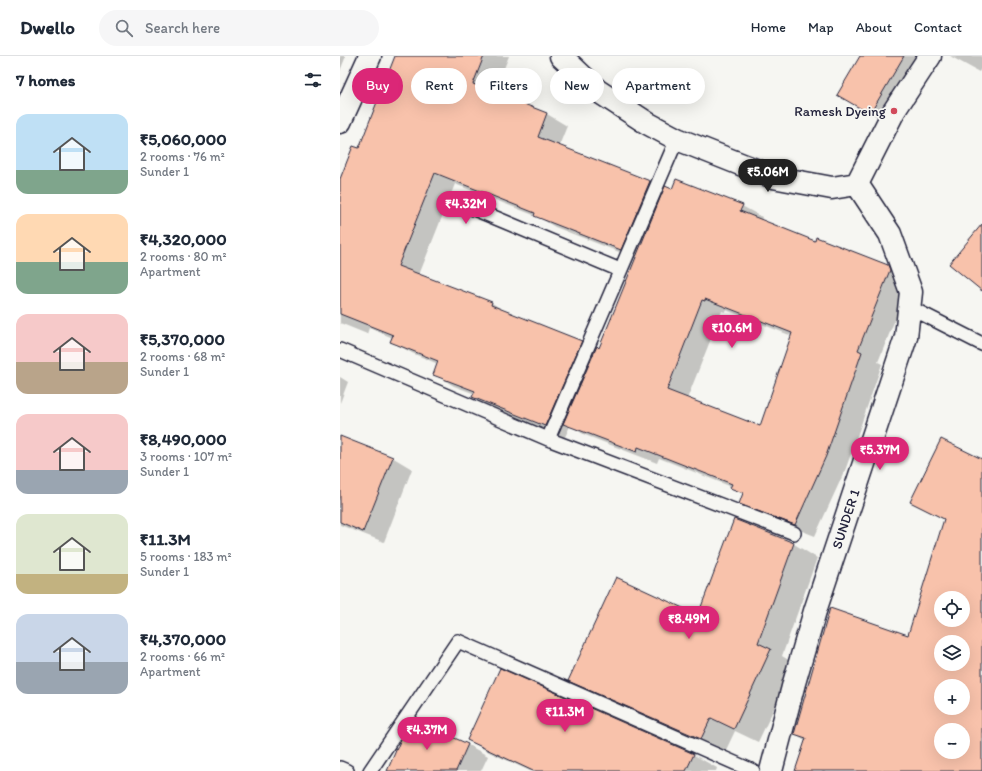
<!DOCTYPE html>
<meta charset="utf-8">
<style>
body{margin:0;font-family:Itim,sans-serif;background:#f6f6f7;color:#1f2937;height:100vh;display:flex;flex-direction:column;font-size:15px;white-space:nowrap}
*{box-sizing:border-box;margin:0}
p{font-size:13px;color:#747a83}
.icon{flex:none;width:22px;height:22px;fill:none;stroke:currentColor;stroke-width:2;stroke-linecap:round;stroke-linejoin:round}
.map{position:relative;flex:1;overflow:hidden}
.panel{display:flex;flex-direction:column;background:#fff;width:340px}
.panel>*{flex:none}
.top-card{position:absolute;left:12px;top:12px;width:380px;height:36px;display:flex;gap:8px}
.tools{position:absolute;left:594px;top:535px;display:grid;gap:8px}
.tools a{display:grid;place-items:center;width:36px;height:36px;border-radius:50%;background:#fff;box-shadow:0 4px 16px #0002;font-size:20px}
.price{position:absolute;translate:-50% -34px;padding:0 9px;border-radius:14px;background:#db2777;color:#fff;font-size:13px;line-height:26px;filter:drop-shadow(0 1px 2px #0008)}
.price::after{content:'';position:absolute;left:50%;top:24px;width:12px;height:9px;margin-left:-6px;background:inherit;clip-path:polygon(0 0,100% 0,50% 100%)}
.price.active{background:#222;color:#fff}
ul{padding:0;list-style:none}
li{display:flex;align-items:center;gap:12px;height:100px;padding:0 16px}
li span{display:grid;place-items:center;flex:none;width:112px;height:80px;border-radius:12px;color:#555}
li>.icon{margin-inline-start:auto}
span .icon{width:48px;height:48px;fill:#fffc;stroke-width:1}
li b{font-size:17px}
h2{display:flex;justify-content:space-between;align-items:center;height:48px;padding:0 16px;font-size:17px}
.chip{padding:0 14px;border-radius:18px;background:#fff;box-shadow:0 4px 16px #0002;font-size:14px;line-height:36px}
.chip.active{background:#db2777;color:#fff}
header{display:flex;align-items:center;gap:24px;box-sizing:border-box;height:56px;padding:0 20px;background:#fff;border-bottom:1px solid #e0e1e3}
header strong{font-size:19px}
nav{display:flex;gap:22px;margin-inline-start:auto;font-size:14px}
.search{width:280px;height:36px;background:#f6f6f7;display:flex;align-items:center;gap:10px;box-sizing:border-box;padding:0 14px;border-radius:22px;color:#747a83;font-size:15px}
main{display:flex;flex:1;min-height:0}
.map>svg:first-child{display:block}
</style>
<header>
<strong>Dwello</strong>
<div class="search"><svg class="icon" aria-label="search" viewBox="0 0 24 24"><circle cx="10" cy="10" r="6"/><path d="M15 15l6 6"/></svg>Search here</div>
<nav><a>Home</a><a>Map</a><a>About</a><a>Contact</a></nav>
</header>
<main>
<section class="panel">
<h2>7 homes<svg class="icon" aria-label="filters" viewBox="0 0 24 24"><path d="M4 7h16M4 17h16"/><circle cx="9" cy="7" r="2"/><circle cx="15" cy="17" r="2"/></svg></h2>
<ul>
<li><span style="background:linear-gradient(#bfe0f5 70%,#7fa58c 0)"><svg class="icon" aria-label="home" viewBox="0 0 24 24"><path d="M3 11l9-7 9 7M6 9v11h12V9"/></svg></span><div><b>₹5,060,000</b><p>2 rooms · 76 m²</p><p>Sunder 1</p></div></li>
<li><span style="background:linear-gradient(#ffd9b3 60%,#7fa58c 0)"><svg class="icon" aria-label="home" viewBox="0 0 24 24"><path d="M3 11l9-7 9 7M6 9v11h12V9"/></svg></span><div><b>₹4,320,000</b><p>2 rooms · 80 m²</p><p>Apartment</p></div></li>
<li><span style="background:linear-gradient(#f6c9c9 60%,#b9a48a 0)"><svg class="icon" aria-label="home" viewBox="0 0 24 24"><path d="M3 11l9-7 9 7M6 9v11h12V9"/></svg></span><div><b>₹5,370,000</b><p>2 rooms · 68 m²</p><p>Sunder 1</p></div></li>
<li><span style="background:linear-gradient(#f6c9c9 70%,#9aa5b1 0)"><svg class="icon" aria-label="home" viewBox="0 0 24 24"><path d="M3 11l9-7 9 7M6 9v11h12V9"/></svg></span><div><b>₹8,490,000</b><p>3 rooms · 107 m²</p><p>Sunder 1</p></div></li>
<li><span style="background:linear-gradient(#dfe7d0 75%,#c2b280 0)"><svg class="icon" aria-label="home" viewBox="0 0 24 24"><path d="M3 11l9-7 9 7M6 9v11h12V9"/></svg></span><div><b>₹11.3M</b><p>5 rooms · 183 m²</p><p>Sunder 1</p></div></li>
<li><span style="background:linear-gradient(#c9d6e8 60%,#9aa5b1 0)"><svg class="icon" aria-label="home" viewBox="0 0 24 24"><path d="M3 11l9-7 9 7M6 9v11h12V9"/></svg></span><div><b>₹4,370,000</b><p>2 rooms · 66 m²</p><p>Apartment</p></div></li>
</ul>
</section>
<div class="map">
<svg width="642" height="715" viewBox="0 0 642 715">
<rect width="100%" height="100%" fill="#f6f6f2"/>
<filter id="ink" filterUnits="userSpaceOnUse"><feTurbulence type="fractalNoise" baseFrequency=".025" numOctaves="2"/><feDisplacementMap in="SourceGraphic" scale="8" xChannelSelector="R" yChannelSelector="G"/><feConvolveMatrix kernelMatrix="1 2 1 2 8 2 1 2 1" color-interpolation-filters="sRGB"/></filter>
<g filter="url(#ink)">
<path fill="#0003" fill-rule="evenodd" d="M 0,0 L 6,0 L 0,15 Z
M 56,0 L 169,0 L 154,37 L 207,58 L 227,70 L 219,90 L 310,125 L 325,134 L 402,150 L 422,161 L 421,165 L 475,186 L 548,210 L 568,222 L 570,226 L 538,306 L 542,308 L 506,412 L 475,480 L 421,459 L 401,447 L 404,438 L 392,431 L 319,402 L 317,407 L 245,379 L 230,370 L 225,381 L 154,353 L 134,341 L 135,338 L 114,330 L 94,318 L 98,308 L 72,297 L 52,286 L 53,282 L 29,272 L 27,278 L 0,267 L 0,126 L 19,94 ZM 115,128 L 196,160 L 215,171 L 297,203 L 260,293 L 256,294 L 241,285 L 168,257 L 152,247 L 79,219 ZM 386,254 L 452,280 L 420,371 L 347,343 L 382,255 L 385,256 Z
M 521,0 L 582,0 L 545,65 L 499,39 Z
M 610,0 L 642,0 L 642,11 L 639,16 Z
M 0,321 L 8,326 L 0,347 Z
M 0,381 L 52,401 L 72,413 L 44,486 L 0,469 Z
M 642,405 L 642,715 L 456,715 L 467,685 L 455,678 L 568,580 L 605,464 L 571,446 ZM 601,542 L 623,542 L 623,564 L 601,564 ZM 601,586 L 623,586 L 623,608 L 601,608 ZM 601,630 L 623,630 L 623,652 L 601,652 ZM 601,674 L 623,674 L 623,696 L 601,696 Z
M 454,488 L 477,502 L 442,600 L 455,608 L 418,686 L 395,675 L 385,696 L 253,638 L 229,624 L 359,561 Z
M 161,614 L 354,699 L 377,712 L 376,715 L 190,715 L 151,697 L 128,684 Z
M 128,689 L 148,700 L 141,715 L 48,715 Z"/>
<path fill="#f8c2ab" stroke="#22223b" fill-rule="evenodd" d="M 55,0 L 144,0 L 133,28 L 207,57 L 198,81 L 310,125 L 281,194 L 194,160 L 195,157 L 95,117 L 58,210 L 152,246 L 151,249 L 242,285 L 205,370 L 132,341 L 135,335 L 93,319 L 98,305 L 50,286 L 53,279 L 0,258 L 0,123 L 13,90 L 19,92 Z
M 520,0 L 564,0 L 530,58 L 497,39 Z
M 336,123 L 403,149 L 400,155 L 475,185 L 476,181 L 548,209 L 550,214 L 518,294 L 522,296 L 486,400 L 455,469 L 399,448 L 403,437 L 390,432 L 392,428 L 298,391 L 297,396 L 223,368 L 257,290 L 259,292 L 325,130 L 332,133 ZM 365,243 L 452,277 L 420,370 L 327,334 L 362,244 L 365,245 Z
M 642,168 L 642,235 L 609,208 Z
M 0,380 L 53,401 L 23,476 L 0,466 Z
M 601,383 L 642,403 L 642,715 L 455,715 L 466,682 L 454,678 L 490,552 L 568,579 L 604,463 L 570,446 ZM 601,542 L 623,542 L 623,564 L 601,564 ZM 601,586 L 623,586 L 623,608 L 601,608 ZM 601,630 L 623,630 L 623,652 L 601,652 ZM 601,674 L 623,674 L 623,696 L 601,696 Z
M 394,463 L 454,487 L 418,587 L 431,593 L 394,673 L 371,662 L 361,683 L 228,625 L 276,521 L 358,559 Z
M 160,612 L 354,698 L 346,715 L 193,715 L 127,684 Z
M 74,664 L 128,688 L 116,715 L 47,715 L 61,683 Z"/>
<g fill="none" stroke-linecap="round" stroke-linejoin="round">
<g stroke="#22223b" stroke-width="16">
<path id="service" d="M 120,147 L 280,214
M 569,251 L 642,288
M 0,294 L 208,383 L 454,477
M 208,383 L 337,83
M 0,712 L 7,715
M 30,715 L 118,585 L 413,715"/>
</g>
<g stroke="#22223b" stroke-width="25">
<path id="minor" d="M 221,0 L 258,35 L 307,67 L 337,83 L 433,121 L 492,132 L 517,128 L 554,55 L 590,0
M 0,66 L 30,0
M 431,715 L 454,627 L 475,555 L 566,281 L 571,236 L 550,178 L 517,128"/>
</g>
<use href="#service" stroke="#f6f6f2" stroke-width="13"/>
<use href="#minor" stroke="#f6f6f2" stroke-width="22"/>
</g>
</g>
<circle fill="#d1495b" stroke="#f6f6f2" stroke-width="1.5" cx="554" cy="55" r="4"/>
<g text-anchor="middle" dominant-baseline="central" stroke-width="3.5" stroke-linejoin="round" paint-order="stroke">
<g font-size="14" fill="#22223b" stroke="#f6f6f2" text-anchor="end">
<text x="546" y="55">Ramesh Dyeing</text>
</g>
<g font-size="14" fill="#22223b" stroke="#f6f6f2">
<text transform="translate(506 463) rotate(-72)">SUNDER 1</text>
</g>
</g>
</svg>
<div class="tools">
<a><svg class="icon" aria-label="locate" viewBox="0 0 24 24"><circle cx="12" cy="12" r="6"/><path d="M12 2v4M12 18v4M2 12h4M18 12h4"/></svg></a>
<a><svg class="icon" aria-label="layers" viewBox="0 0 24 24"><path d="M12 4l9 5-9 5-9-5zM3 14l9 5 9-5"/></svg></a>
<a>+</a>
<a>−</a>
</div>
<b class="price active" style="left:428px;top:137px">₹5.06M</b>
<b class="price" style="left:126px;top:169px">₹4.32M</b>
<b class="price" style="left:392px;top:293px">₹10.6M</b>
<b class="price" style="left:540px;top:415px">₹5.37M</b>
<b class="price" style="left:349px;top:584px">₹8.49M</b>
<b class="price" style="left:225px;top:677px">₹11.3M</b>
<b class="price" style="left:87px;top:695px">₹4.37M</b>
<div class="top-card">
<a class="chip active">Buy</a>
<a class="chip">Rent</a>
<a class="chip">Filters</a>
<a class="chip">New</a>
<a class="chip">Apartment</a>
</div>
</div>
</main>
